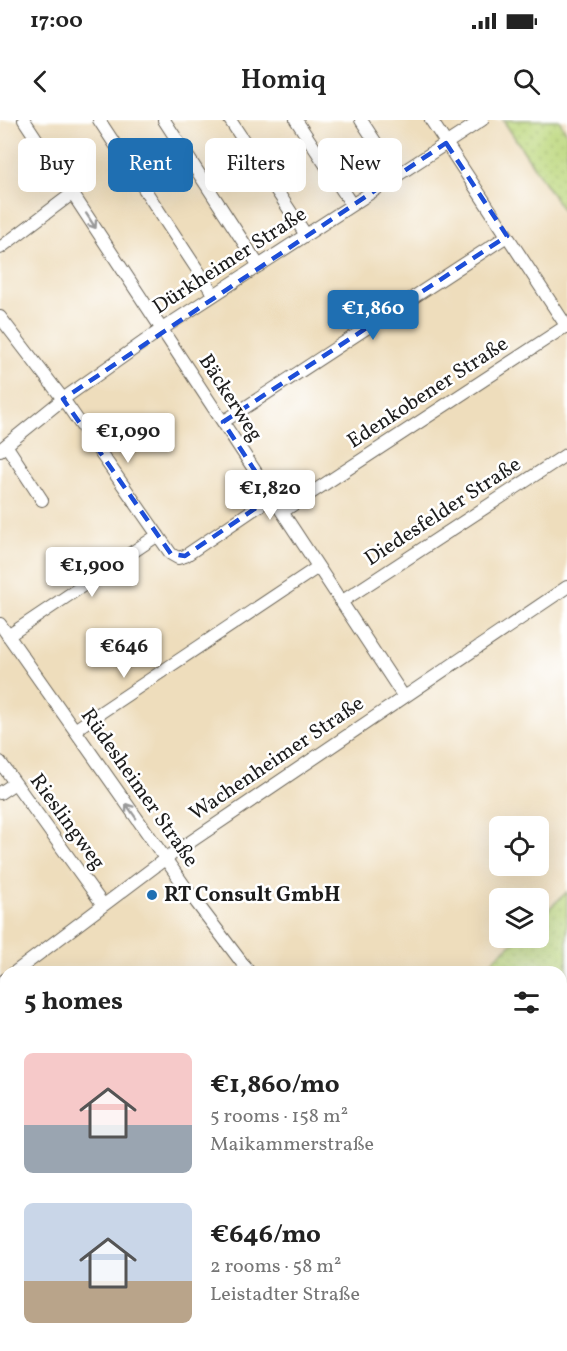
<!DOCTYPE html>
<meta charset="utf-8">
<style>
body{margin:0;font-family:Vollkorn,serif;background:#f6f6f6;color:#222;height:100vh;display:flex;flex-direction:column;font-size:22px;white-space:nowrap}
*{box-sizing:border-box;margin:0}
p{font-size:20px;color:#767676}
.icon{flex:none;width:33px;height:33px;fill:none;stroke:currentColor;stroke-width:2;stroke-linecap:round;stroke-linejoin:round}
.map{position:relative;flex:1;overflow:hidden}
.panel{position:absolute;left:0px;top:846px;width:567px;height:386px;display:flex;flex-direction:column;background:#fff;border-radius:18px 18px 0 0;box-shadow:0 6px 24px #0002}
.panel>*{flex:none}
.banner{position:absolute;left:18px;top:18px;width:531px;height:54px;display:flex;gap:12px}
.buttons{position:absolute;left:489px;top:696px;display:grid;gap:12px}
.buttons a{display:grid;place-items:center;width:60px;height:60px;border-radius:9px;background:#fff;box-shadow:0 6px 24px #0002;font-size:30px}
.price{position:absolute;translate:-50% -51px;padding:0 14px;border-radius:6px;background:#fff;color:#222;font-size:20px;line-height:39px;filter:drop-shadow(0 2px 3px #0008)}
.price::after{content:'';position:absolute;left:50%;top:36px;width:18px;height:14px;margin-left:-9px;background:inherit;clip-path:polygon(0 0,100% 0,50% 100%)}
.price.active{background:#1f6fb2;color:#fff}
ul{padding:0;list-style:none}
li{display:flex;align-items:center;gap:18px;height:150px;padding:0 24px}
li span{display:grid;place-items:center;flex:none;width:168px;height:120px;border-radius:9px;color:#555}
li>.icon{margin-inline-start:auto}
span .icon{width:72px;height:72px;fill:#fffc;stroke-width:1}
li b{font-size:26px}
h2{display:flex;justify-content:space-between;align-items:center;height:72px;padding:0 24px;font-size:26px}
.pill{padding:0 21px;border-radius:9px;background:#fff;box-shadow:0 6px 24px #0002;font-size:21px;line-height:54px}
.pill.active{background:#1f6fb2;color:#fff}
.status{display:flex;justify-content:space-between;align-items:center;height:42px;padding:0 30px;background:#fff;direction:ltr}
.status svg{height:16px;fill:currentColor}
header{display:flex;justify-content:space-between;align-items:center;height:78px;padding:0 24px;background:#fff;font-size:27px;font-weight:600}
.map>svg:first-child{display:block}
</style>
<div class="status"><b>17:00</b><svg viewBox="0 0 49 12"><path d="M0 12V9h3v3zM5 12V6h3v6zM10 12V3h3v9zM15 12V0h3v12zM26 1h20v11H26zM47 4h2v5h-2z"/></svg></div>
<header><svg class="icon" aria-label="back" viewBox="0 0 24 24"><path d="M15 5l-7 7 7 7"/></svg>Homiq<svg class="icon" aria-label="search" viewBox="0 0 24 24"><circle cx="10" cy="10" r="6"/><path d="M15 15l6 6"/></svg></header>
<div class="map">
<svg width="567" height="1231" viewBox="0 0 567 1231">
<defs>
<pattern id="grass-tufts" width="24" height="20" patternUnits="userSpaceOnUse" patternTransform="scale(1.5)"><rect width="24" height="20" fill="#bcd77c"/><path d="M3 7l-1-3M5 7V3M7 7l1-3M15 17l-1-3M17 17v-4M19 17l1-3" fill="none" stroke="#a1b86b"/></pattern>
<pattern id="park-dots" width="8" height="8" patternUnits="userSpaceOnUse" patternTransform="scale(1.5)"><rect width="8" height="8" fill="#bcd77c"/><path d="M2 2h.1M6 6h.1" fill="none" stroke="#a1b86b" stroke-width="1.8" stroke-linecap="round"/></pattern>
<pattern id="garden-furrows" width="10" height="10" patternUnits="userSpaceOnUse" patternTransform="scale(1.5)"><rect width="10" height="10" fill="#bcd77c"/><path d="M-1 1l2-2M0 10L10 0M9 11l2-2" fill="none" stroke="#a1b86b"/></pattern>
</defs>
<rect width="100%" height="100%" fill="#fff"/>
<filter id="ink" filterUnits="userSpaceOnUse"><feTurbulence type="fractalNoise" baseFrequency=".0167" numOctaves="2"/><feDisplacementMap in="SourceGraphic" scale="12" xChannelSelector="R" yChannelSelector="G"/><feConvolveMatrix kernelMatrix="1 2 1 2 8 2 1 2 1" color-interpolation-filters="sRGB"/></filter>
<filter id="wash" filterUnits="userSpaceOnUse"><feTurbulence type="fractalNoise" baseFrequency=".008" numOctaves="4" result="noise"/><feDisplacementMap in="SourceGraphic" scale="24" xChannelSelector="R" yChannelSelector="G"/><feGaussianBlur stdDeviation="1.35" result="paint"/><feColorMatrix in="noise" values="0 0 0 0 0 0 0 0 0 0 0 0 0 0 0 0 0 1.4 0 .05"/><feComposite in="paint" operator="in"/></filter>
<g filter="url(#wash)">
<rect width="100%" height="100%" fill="#eeddbc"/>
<path fill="#c6c5b8" d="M 0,1008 L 6,1016 L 6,1226 L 87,1226 L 76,1231 L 0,1231 Z"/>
<path fill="url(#grass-tufts)" stroke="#6c7a4c" stroke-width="1.5" d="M 154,1226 L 278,1226 L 239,1231 L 145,1231 Z
M 462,1226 L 553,1226 L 554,1231 L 464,1231 Z"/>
<path fill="url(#park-dots)" stroke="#6c7a4c" stroke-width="1.5" d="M 503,0 L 559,0 L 567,13 L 567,97 Z
M 567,772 L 567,1157 L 561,1156 L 561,852 L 480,852 L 518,818 L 538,818 L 539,798 Z"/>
<path fill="url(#garden-furrows)" stroke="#6c7a4c" stroke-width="1.5" d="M 278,1226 L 462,1226 L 464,1231 L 194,1231 L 241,1230 Z"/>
</g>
<g filter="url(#ink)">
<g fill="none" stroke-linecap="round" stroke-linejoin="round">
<g stroke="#666054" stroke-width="14">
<path id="street" d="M 24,0 L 404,577
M 99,0 L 214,175
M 164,0 L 259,146
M 230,0 L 306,115
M 296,0 L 352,85
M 361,0 L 397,55
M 431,0 L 567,207
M 0,128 L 73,73
M 0,197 L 63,279 L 171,434 L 178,438 L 185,436 L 272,377
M 223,302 L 507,116
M 6,325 L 42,380
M 0,330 L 63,279 L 162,209 L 482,0
M 282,392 L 566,206
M 341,482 L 567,334
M 0,504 L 193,778 L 249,852
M 8,516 L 158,415
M 79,607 L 318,447
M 0,642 L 103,785
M 0,673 L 15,663
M 15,852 L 165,739 L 567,467
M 0,864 L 6,859"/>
</g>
<g stroke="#666054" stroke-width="19">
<path id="secondary" d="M 0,987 L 6,995
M 561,1179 L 567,1180"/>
</g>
<use href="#street" stroke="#fff" stroke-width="12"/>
<use href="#secondary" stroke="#f7e8c3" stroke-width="16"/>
</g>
<defs><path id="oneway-shaft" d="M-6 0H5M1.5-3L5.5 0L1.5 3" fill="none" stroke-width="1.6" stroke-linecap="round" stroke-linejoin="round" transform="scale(1.5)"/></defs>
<g stroke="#999">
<use href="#oneway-shaft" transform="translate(91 101) rotate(57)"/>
<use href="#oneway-shaft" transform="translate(131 691) rotate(-125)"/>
</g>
</g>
<path fill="none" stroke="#1d4ed8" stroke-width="4.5" stroke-dasharray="12 8" stroke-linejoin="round" d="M 446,23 L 507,116 L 223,302 L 272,377 L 185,436 L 171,434 L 63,279 Z"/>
<circle fill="#1f6fb2" stroke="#fff" stroke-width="2" cx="152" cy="775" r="6"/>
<g text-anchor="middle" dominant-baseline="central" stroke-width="5" stroke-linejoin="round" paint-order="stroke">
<g font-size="21" fill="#1c1c1c" stroke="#fff">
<text transform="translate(230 141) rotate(-33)">Dürkheimer Straße</text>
<text transform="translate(428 273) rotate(-33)">Edenkobener Straße</text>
<text transform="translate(230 278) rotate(57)">Bäckerweg</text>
<text transform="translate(443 392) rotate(-33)">Diedesfelder Straße</text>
<text transform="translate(277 639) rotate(-34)">Wachenheimer Straße</text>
<text transform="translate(139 668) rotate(55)">Rüdesheimer Straße</text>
<text transform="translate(67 702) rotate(54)">Rieslingweg</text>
</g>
<g font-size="21" font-weight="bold" fill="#1c1c1c" stroke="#fff" text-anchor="start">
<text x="164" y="775">RT Consult GmbH</text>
</g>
</g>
</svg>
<div class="buttons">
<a><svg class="icon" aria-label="locate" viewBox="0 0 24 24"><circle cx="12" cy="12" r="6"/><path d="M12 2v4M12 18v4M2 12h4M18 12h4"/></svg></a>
<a><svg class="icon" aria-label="layers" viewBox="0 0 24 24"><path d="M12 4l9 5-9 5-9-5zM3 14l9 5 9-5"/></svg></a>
</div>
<b class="price active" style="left:373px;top:221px">€1,860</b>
<b class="price" style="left:128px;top:344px">€1,090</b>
<b class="price" style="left:270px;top:401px">€1,820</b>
<b class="price" style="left:92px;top:478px">€1,900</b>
<b class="price" style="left:124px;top:559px">€646</b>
<div class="banner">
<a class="pill">Buy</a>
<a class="pill active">Rent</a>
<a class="pill">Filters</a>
<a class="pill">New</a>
</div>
<section class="panel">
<h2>5 homes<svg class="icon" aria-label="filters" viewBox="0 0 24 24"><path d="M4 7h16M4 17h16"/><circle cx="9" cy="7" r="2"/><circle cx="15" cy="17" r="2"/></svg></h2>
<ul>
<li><span style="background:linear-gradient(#f6c9c9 60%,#9aa5b1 0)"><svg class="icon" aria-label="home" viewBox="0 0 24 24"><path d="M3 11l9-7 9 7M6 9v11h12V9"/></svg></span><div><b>€1,860/mo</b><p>5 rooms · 158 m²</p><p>Maikammerstraße</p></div></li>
<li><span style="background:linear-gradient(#c9d6e8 65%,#b9a48a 0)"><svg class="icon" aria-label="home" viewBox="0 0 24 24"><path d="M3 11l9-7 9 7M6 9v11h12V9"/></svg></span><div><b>€646/mo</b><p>2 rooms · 58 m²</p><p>Leistadter Straße</p></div></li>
</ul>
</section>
</div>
